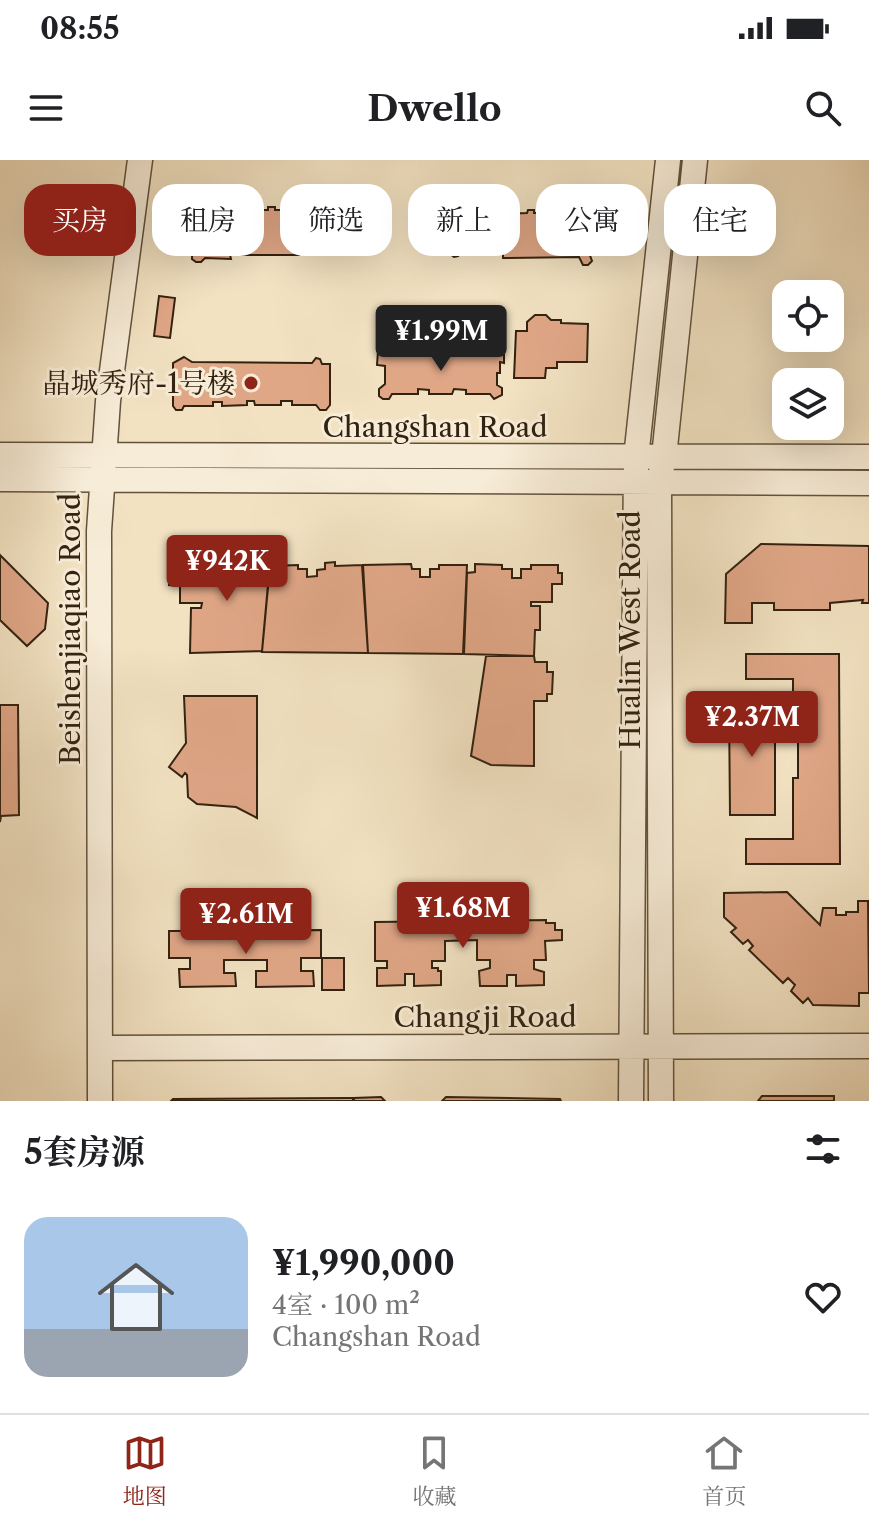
<!DOCTYPE html>
<html lang="zh">
<meta charset="utf-8">
<style>
body{margin:0;font-family:"Libre Caslon Text","Noto Serif SC",serif;background:#f6f6f6;color:#202124;height:100vh;display:flex;flex-direction:column;font-size:30px;white-space:nowrap}
*{box-sizing:border-box;margin:0}
p{font-size:26px;color:#757577}
.icon{flex:none;width:44px;height:44px;fill:none;stroke:currentColor;stroke-width:2;stroke-linecap:round;stroke-linejoin:round}
.map{position:relative;height:941px;overflow:hidden}
.side{display:flex;flex-direction:column;background:#fff;flex:1}
.side>*{flex:none}
.guide{position:absolute;left:24px;top:24px;width:822px;height:72px;display:flex;gap:16px}
.fabs{position:absolute;left:772px;top:120px;display:grid;gap:16px}
.fabs a{display:grid;place-items:center;width:72px;height:72px;border-radius:16px;background:#fff;box-shadow:0 8px 32px #0002;font-size:40px}
.price{position:absolute;translate:-50% -68px;padding:0 18px;border-radius:8px;background:#8f2418;color:#fff;font-size:26px;line-height:52px;filter:drop-shadow(0 2px 4px #0008)}
.price::after{content:'';position:absolute;left:50%;top:48px;width:24px;height:18px;margin-left:-12px;background:inherit;clip-path:polygon(0 0,100% 0,50% 100%)}
.price.current{background:#222;color:#fff}
ul{padding:0;list-style:none}
li{display:flex;align-items:center;gap:24px;height:200px;padding:0 24px}
li span{display:grid;place-items:center;flex:none;width:224px;height:160px;border-radius:24px;color:#555}
li>.icon{margin-inline-start:auto}
span .icon{width:96px;height:96px;fill:#fffc;stroke-width:1}
li b{font-size:34px}
h2{display:flex;justify-content:space-between;align-items:center;height:96px;padding:0 24px;font-size:34px}
.tag{padding:0 28px;border-radius:24px;background:#fff;box-shadow:0 8px 32px #0002;font-size:28px;line-height:72px}
.tag.current{background:#8f2418;color:#fff}
.status{display:flex;justify-content:space-between;align-items:center;height:56px;padding:0 40px;background:#fff;direction:ltr}
.status svg{height:22px;fill:currentColor}
header{display:flex;justify-content:space-between;align-items:center;height:104px;padding:0 24px;background:#fff;font-size:36px;font-weight:700}
.tab-bar{display:flex;justify-content:space-around;align-items:center;height:112px;border-top:2px solid #e0e0e0;background:#fff;font-size:22px;color:#757577}
.tab-bar a{display:grid;justify-items:center;gap:4px}
.tab-bar .current{color:#8f2418}
.map>svg:first-child{display:block}
</style>
<div class="status"><b>08:55</b><svg viewBox="0 0 49 12"><path d="M0 12V9h3v3zM5 12V6h3v6zM10 12V3h3v9zM15 12V0h3v12zM26 1h20v11H26zM47 4h2v5h-2z"/></svg></div>
<header><svg class="icon" aria-label="menu" viewBox="0 0 24 24"><path d="M4 6h16M4 12h16M4 18h16"/></svg>Dwello<svg class="icon" aria-label="search" viewBox="0 0 24 24"><circle cx="10" cy="10" r="6"/><path d="M15 15l6 6"/></svg></header>
<div class="map">
<svg width="869" height="941" viewBox="0 0 869 941">
<rect width="100%" height="100%" fill="#f2e2c2"/>
<filter id="stains"><feTurbulence type="fractalNoise" baseFrequency=".0025" numOctaves="4"/><feColorMatrix values="0 0 0 0 .2 0 0 0 0 .09 0 0 0 0 .02 0 0 0 .5 -.17"/></filter>
<radialGradient id="worn" r=".72"><stop offset=".6" stop-color="#630" stop-opacity="0"/><stop offset="1" stop-color="#630" stop-opacity=".3"/></radialGradient>
<path fill="#e0a787" stroke="#322210" stroke-width="2" d="M 299,40 L 330,40 L 330,45 L 347,41 L 349,44 L 349,80 L 354,82 L 350,92 L 345,93 L 340,88 L 326,88 L 326,93 L 313,93 L 313,88 L 299,88 Z
M 479,43 L 498,43 L 498,46 L 502,46 L 502,89 L 463,89 L 458,96 L 454,97 L 449,93 L 449,86 L 454,82 L 454,49 L 457,44 L 462,44 L 466,48 L 479,47 Z
M 216,47 L 246,50 L 268,50 L 268,47 L 275,47 L 275,50 L 299,50 L 299,95 L 230,95 L 231,99 L 205,98 L 201,102 L 196,102 L 192,99 L 193,49 L 216,49 Z
M 580,47 L 591,52 L 592,87 L 587,87 L 592,101 L 588,105 L 583,105 L 579,97 L 503,98 L 503,54 L 527,53 L 528,50 L 534,50 L 534,53 L 560,53 L 560,51 L 577,51 Z
M 159,136 L 175,138 L 170,178 L 154,176 Z
M 535,155 L 546,155 L 551,160 L 561,160 L 561,163 L 588,164 L 587,202 L 557,202 L 557,208 L 546,208 L 545,218 L 514,218 L 516,171 L 527,171 L 527,162 Z
M 392,185 L 397,186 L 399,194 L 479,194 L 485,186 L 490,186 L 493,191 L 504,191 L 504,203 L 500,202 L 500,213 L 497,213 L 497,225 L 502,228 L 502,235 L 494,239 L 490,234 L 466,234 L 466,230 L 454,229 L 452,234 L 429,234 L 429,230 L 418,229 L 418,234 L 392,234 L 389,239 L 383,239 L 379,236 L 379,229 L 385,224 L 385,206 L 377,205 L 378,191 L 389,191 Z
M 184,197 L 192,202 L 312,203 L 316,198 L 320,199 L 322,204 L 330,204 L 330,245 L 326,250 L 320,250 L 316,245 L 292,245 L 292,241 L 281,241 L 281,245 L 255,245 L 254,241 L 247,241 L 247,245 L 222,246 L 222,242 L 213,242 L 213,246 L 184,246 L 182,250 L 176,250 L 173,246 L 173,203 Z
M 761,384 L 869,386 L 869,443 L 862,443 L 863,440 L 830,443 L 830,450 L 774,450 L 774,443 L 752,443 L 752,463 L 725,463 L 726,414 Z
M 277,386 L 278,401 L 241,401 L 241,406 L 258,405 L 258,413 L 269,413 L 262,491 L 190,493 L 191,448 L 201,448 L 202,443 L 180,443 L 180,426 L 169,425 L 169,415 L 174,415 L 174,408 L 181,408 L 183,405 L 202,405 L 202,412 L 210,412 L 210,420 L 220,420 L 220,411 L 228,410 L 229,402 L 232,402 L 232,387 Z
M 0,395 L 48,443 L 45,469 L 27,486 L 0,460 Z
M 335,402 L 335,406 L 362,405 L 368,493 L 262,492 L 270,406 L 298,405 L 298,409 L 307,409 L 307,417 L 317,416 L 317,410 L 325,409 L 325,403 Z
M 411,404 L 412,409 L 420,409 L 420,417 L 430,417 L 430,409 L 439,409 L 439,405 L 467,405 L 463,494 L 368,493 L 363,405 Z
M 475,404 L 502,405 L 502,409 L 512,409 L 512,418 L 521,418 L 521,409 L 531,409 L 531,405 L 558,405 L 558,413 L 562,413 L 562,424 L 552,424 L 552,442 L 531,442 L 531,446 L 540,446 L 540,470 L 535,470 L 534,496 L 464,494 L 467,413 L 475,412 Z
M 746,494 L 839,494 L 840,704 L 746,704 L 746,679 L 793,679 L 793,618 L 798,618 L 798,580 L 793,580 L 793,519 L 746,519 Z
M 486,496 L 534,496 L 535,502 L 547,502 L 547,512 L 553,512 L 552,534 L 547,534 L 547,541 L 534,541 L 534,606 L 491,605 L 471,596 Z
M 184,536 L 257,536 L 257,658 L 236,647 L 197,644 L 188,637 L 187,615 L 185,613 L 182,617 L 169,607 L 186,583 Z
M 775,543 L 775,655 L 730,655 L 729,544 Z
M 0,545 L 18,545 L 19,655 L 1,656 L 0,662 Z
M 787,732 L 820,765 L 823,748 L 836,748 L 836,755 L 846,755 L 846,752 L 858,752 L 858,741 L 868,741 L 869,833 L 859,833 L 859,846 L 813,845 L 808,838 L 803,843 L 791,831 L 795,825 L 788,818 L 783,823 L 749,790 L 753,786 L 748,780 L 743,784 L 731,772 L 736,768 L 724,757 L 724,733 Z
M 546,760 L 546,763 L 555,763 L 555,770 L 562,770 L 562,780 L 545,781 L 546,800 L 534,800 L 534,809 L 544,812 L 544,825 L 516,826 L 516,815 L 507,815 L 507,826 L 480,826 L 479,811 L 490,808 L 490,800 L 477,800 L 477,780 L 445,781 L 445,801 L 432,801 L 432,808 L 438,808 L 438,811 L 441,811 L 441,825 L 414,826 L 414,814 L 405,814 L 405,825 L 377,826 L 377,808 L 387,808 L 387,801 L 375,801 L 375,762 Z
M 321,770 L 321,798 L 301,798 L 301,811 L 313,811 L 314,826 L 256,827 L 256,811 L 267,811 L 267,800 L 224,800 L 224,813 L 235,813 L 236,826 L 180,827 L 179,809 L 190,809 L 190,798 L 169,798 L 169,771 Z
M 322,798 L 344,798 L 344,830 L 322,830 Z
M 762,936 L 834,936 L 834,941 L 758,941 Z
M 381,937 L 385,941 L 354,941 L 354,938 Z
M 446,937 L 560,939 L 561,941 L 442,941 Z
M 349,938 L 353,938 L 353,941 L 171,941 L 173,939 Z"/>
<g fill="none" stroke-linecap="round" stroke-linejoin="round">
<g stroke="#62523c" stroke-width="27">
<path id="tertiary" d="M 0,295 L 869,297
M 0,319 L 869,323
M 101,888 L 869,886
M 100,941 L 99,371 L 108,241 L 140,0
M 631,941 L 636,298 L 668,0
M 661,941 L 659,322 L 664,297 L 695,0"/>
</g>
<use href="#tertiary" stroke="#f7ecd7" stroke-width="24"/>
</g>
<circle fill="#8f2418" stroke="#f7ecd7" stroke-width="3" cx="251" cy="223" r="8"/>
<g text-anchor="middle" dominant-baseline="central" stroke-width="6" stroke-linejoin="round" paint-order="stroke">
<g font-size="28" fill="#322210" stroke="#f7ecd7" text-anchor="end">
<text x="235" y="223">晶城秀府-1号楼</text>
</g>
<g font-size="28" fill="#322210" stroke="#f7ecd7">
<text x="435" y="267">Changshan Road</text>
<text transform="translate(70 469) rotate(-90)">Beishenjiaqiao Road</text>
<text transform="translate(630 470) rotate(-90)">Hualin West Road</text>
<text x="485" y="857">Changji Road</text>
</g>
</g>
<rect width="100%" height="100%" filter="url(#stains)"/>
<rect width="100%" height="100%" fill="url(#worn)"/>
</svg>
<div class="fabs">
<a><svg class="icon" aria-label="locate" viewBox="0 0 24 24"><circle cx="12" cy="12" r="6"/><path d="M12 2v4M12 18v4M2 12h4M18 12h4"/></svg></a>
<a><svg class="icon" aria-label="layers" viewBox="0 0 24 24"><path d="M12 4l9 5-9 5-9-5zM3 14l9 5 9-5"/></svg></a>
</div>
<b class="price current" style="left:441px;top:213px">¥1.99M</b>
<b class="price" style="left:227px;top:443px">¥942K</b>
<b class="price" style="left:752px;top:599px">¥2.37M</b>
<b class="price" style="left:463px;top:790px">¥1.68M</b>
<b class="price" style="left:246px;top:796px">¥2.61M</b>
<div class="guide">
<a class="tag current">买房</a>
<a class="tag">租房</a>
<a class="tag">筛选</a>
<a class="tag">新上</a>
<a class="tag">公寓</a>
<a class="tag">住宅</a>
</div>
</div>
<section class="side">
<h2>5套房源<svg class="icon" aria-label="filters" viewBox="0 0 24 24"><path d="M4 7h16M4 17h16"/><circle cx="9" cy="7" r="2"/><circle cx="15" cy="17" r="2"/></svg></h2>
<ul>
<li><span style="background:linear-gradient(#a9c7e8 70%,#9aa5b1 0)"><svg class="icon" aria-label="home" viewBox="0 0 24 24"><path d="M3 11l9-7 9 7M6 9v11h12V9"/></svg></span><div><b>¥1,990,000</b><p>4室 · 100 m²</p><p>Changshan Road</p></div><svg class="icon" aria-label="heart" viewBox="0 0 24 24"><path d="M12 20l-8-8c-3-5 5-10 8-4 3-6 11-1 8 4z"/></svg></li>
</ul>
</section>
<nav class="tab-bar">
<a class="current"><svg class="icon" aria-label="map" viewBox="0 0 24 24"><path d="M3 6l6-2 6 2 6-2v14l-6 2-6-2-6 2zM9 4v14M15 6v14"/></svg>地图</a>
<a><svg class="icon" aria-label="saved" viewBox="0 0 24 24"><path d="M7 4h10v16l-5-4-5 4z"/></svg>收藏</a>
<a><svg class="icon" aria-label="home" viewBox="0 0 24 24"><path d="M3 11l9-7 9 7M6 9v11h12V9"/></svg>首页</a>
</nav>
